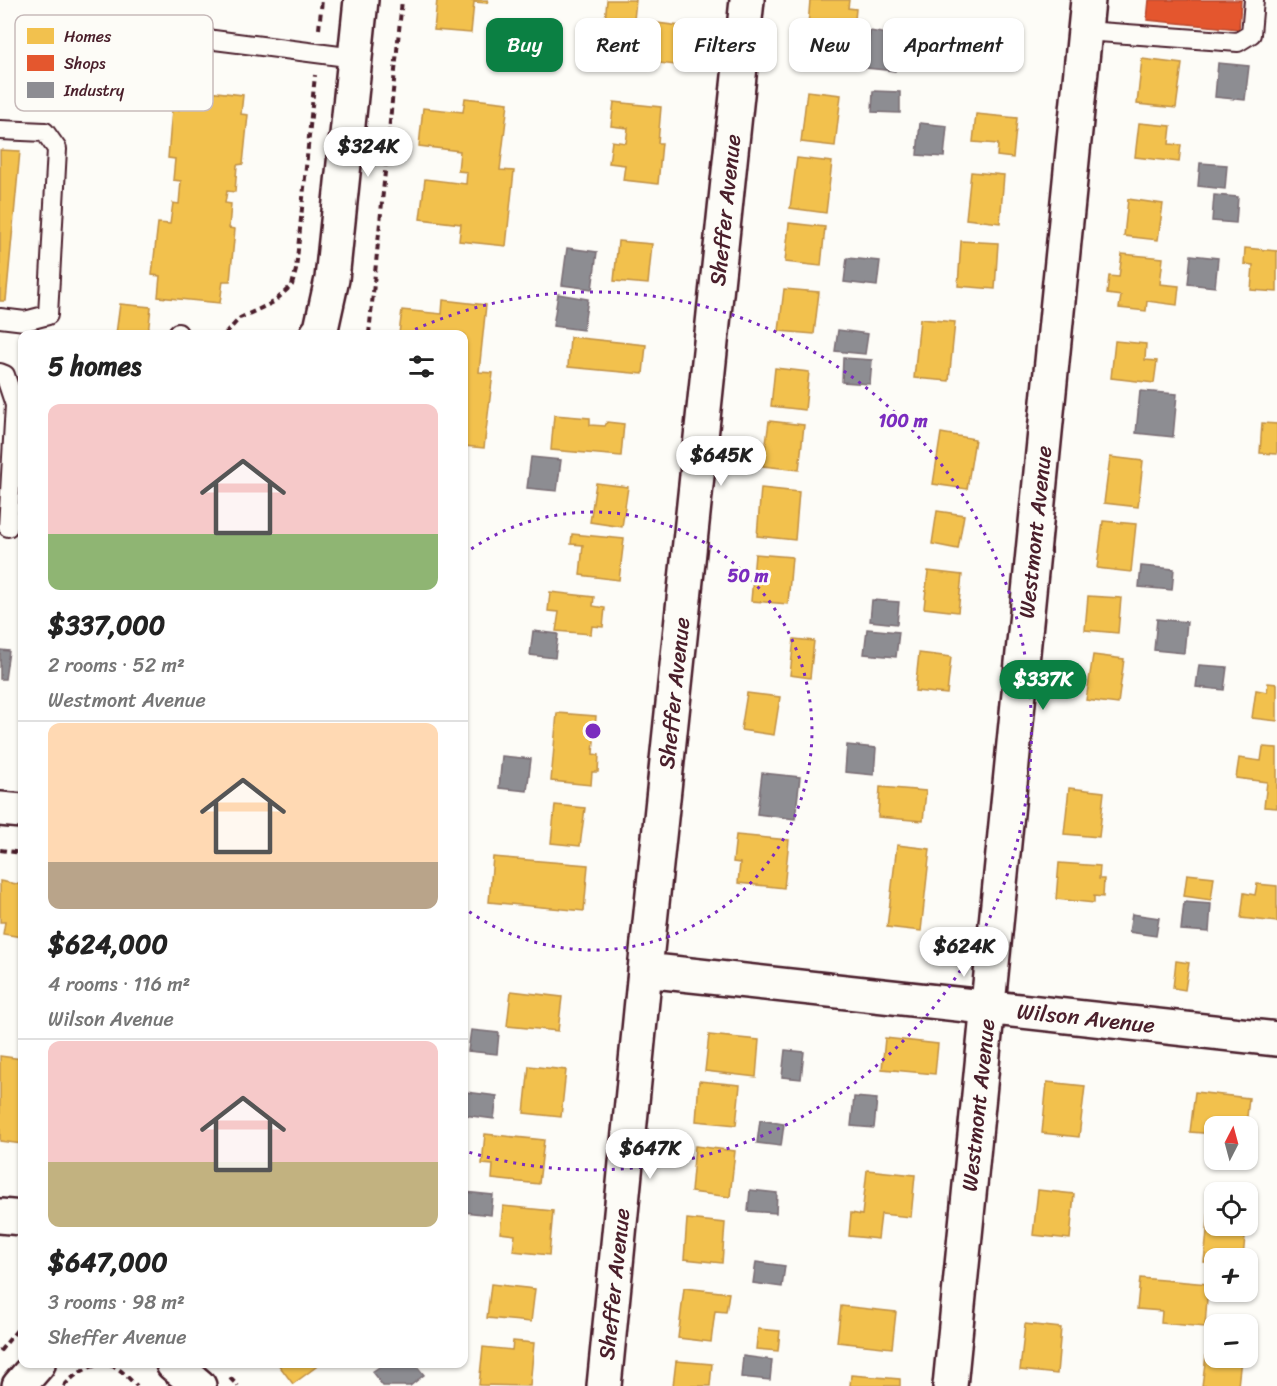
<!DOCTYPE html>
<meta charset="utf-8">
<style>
body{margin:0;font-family:Sriracha,sans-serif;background:#f6f6f6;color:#222;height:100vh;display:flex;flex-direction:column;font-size:22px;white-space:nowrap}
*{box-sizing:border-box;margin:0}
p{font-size:20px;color:#767676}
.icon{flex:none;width:33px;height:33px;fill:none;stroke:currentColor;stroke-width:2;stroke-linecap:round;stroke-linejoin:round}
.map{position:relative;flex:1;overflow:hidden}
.panel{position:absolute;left:18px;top:330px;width:450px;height:1038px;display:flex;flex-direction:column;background:#fff;border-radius:12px;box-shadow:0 2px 4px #0004}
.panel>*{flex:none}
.top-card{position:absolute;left:486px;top:18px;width:570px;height:54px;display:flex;gap:12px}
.needle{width:39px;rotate:6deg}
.buttons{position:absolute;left:1204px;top:1116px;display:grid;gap:12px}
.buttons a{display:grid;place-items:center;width:54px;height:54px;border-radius:12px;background:#fff;box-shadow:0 2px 4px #0004;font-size:30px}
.price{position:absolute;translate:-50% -51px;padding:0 14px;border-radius:21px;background:#fff;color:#222;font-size:20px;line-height:39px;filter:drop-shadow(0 2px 3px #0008)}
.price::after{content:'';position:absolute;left:50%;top:36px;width:18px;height:14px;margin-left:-9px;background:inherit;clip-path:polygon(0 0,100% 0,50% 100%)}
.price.on{background:#0b8043;color:#fff}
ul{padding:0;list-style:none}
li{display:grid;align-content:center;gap:12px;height:318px;padding:0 30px}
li+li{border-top:2px solid #e0e0e0}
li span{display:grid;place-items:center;height:186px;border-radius:12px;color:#555}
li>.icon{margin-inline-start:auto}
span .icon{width:108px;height:108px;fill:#fffc;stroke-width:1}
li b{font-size:26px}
h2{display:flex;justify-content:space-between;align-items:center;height:72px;padding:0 30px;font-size:26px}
.chip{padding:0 21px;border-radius:12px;background:#fff;box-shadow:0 2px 4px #0004;font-size:21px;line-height:54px}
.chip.on{background:#0b8043;color:#fff}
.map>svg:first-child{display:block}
</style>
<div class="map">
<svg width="1277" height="1386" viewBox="0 0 1277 1386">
<rect width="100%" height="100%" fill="#fdfcf7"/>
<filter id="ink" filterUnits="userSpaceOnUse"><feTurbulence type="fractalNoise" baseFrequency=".0167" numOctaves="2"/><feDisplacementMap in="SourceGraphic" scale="12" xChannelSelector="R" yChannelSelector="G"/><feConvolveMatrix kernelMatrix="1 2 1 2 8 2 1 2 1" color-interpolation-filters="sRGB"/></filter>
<g filter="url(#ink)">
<path fill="#f2c14e" stroke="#c09044" stroke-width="1.5" d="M 437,0 L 488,0 L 487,3 L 474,2 L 471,33 L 434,30 Z
M 607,0 L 636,0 L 634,20 L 680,26 L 675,65 L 619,58 L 624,24 L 605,21 Z
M 810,0 L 849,0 L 848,8 L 856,9 L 854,30 L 808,26 Z
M 1142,59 L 1182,64 L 1176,108 L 1137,104 Z
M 181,88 L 243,95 L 241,114 L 248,115 L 243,164 L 237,165 L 235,192 L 227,191 L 225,203 L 231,204 L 229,228 L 235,229 L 230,281 L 223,281 L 220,303 L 158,297 L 160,276 L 152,275 L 158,223 L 170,224 L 173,203 L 179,204 L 181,181 L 173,180 L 175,159 L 168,158 L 172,109 L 179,110 Z
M 807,91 L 841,95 L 835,146 L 801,142 Z
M 465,98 L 508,103 L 500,170 L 514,171 L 506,246 L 459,241 L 461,224 L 420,219 L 425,179 L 466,184 L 467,172 L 458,171 L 460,151 L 419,146 L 423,108 L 463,112 Z
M 614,102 L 661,107 L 658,143 L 662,143 L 658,184 L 623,180 L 625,165 L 609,163 L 612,141 L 626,143 L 628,128 L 611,126 Z
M 976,114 L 1017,118 L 1013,158 L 997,156 L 998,144 L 973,142 Z
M 1139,123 L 1171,126 L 1169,144 L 1181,145 L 1179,162 L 1135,157 Z
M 0,150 L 20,151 L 6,301 L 0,301 Z
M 797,158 L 832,162 L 826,213 L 790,208 Z
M 971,172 L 1004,175 L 1000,223 L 966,219 Z
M 1128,199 L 1163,204 L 1158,240 L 1124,236 Z
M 789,223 L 825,227 L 821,266 L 785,262 Z
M 618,241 L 652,244 L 648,284 L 614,281 Z
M 961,241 L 998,243 L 995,289 L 958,286 Z
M 1245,248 L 1277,251 L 1277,292 L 1251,290 L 1253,265 L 1244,264 Z
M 1122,254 L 1163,258 L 1160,284 L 1179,286 L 1177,305 L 1147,301 L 1146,311 L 1119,308 L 1121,296 L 1107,294 L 1109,276 L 1119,277 Z
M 784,289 L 819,292 L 814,334 L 779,331 Z
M 443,300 L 486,305 L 479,372 L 493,373 L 484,448 L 464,446 L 464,334 L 399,334 L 402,310 L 442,314 Z
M 120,304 L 151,307 L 148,334 L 116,334 Z
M 920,319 L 955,322 L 949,381 L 914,378 Z
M 570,337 L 646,345 L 643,374 L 568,367 Z
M 1115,341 L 1146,344 L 1145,360 L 1157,361 L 1154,383 L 1111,378 Z
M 775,368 L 809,372 L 805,410 L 771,406 Z
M 554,415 L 590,418 L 590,425 L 605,426 L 607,422 L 624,424 L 621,456 L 551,450 Z
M 769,421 L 804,425 L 799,470 L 763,466 Z
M 1262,423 L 1277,424 L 1277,454 L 1260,453 Z
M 941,433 L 975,439 L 967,489 L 933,484 Z
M 1110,457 L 1143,461 L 1138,507 L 1104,503 Z
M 596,483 L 628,487 L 622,527 L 590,522 Z
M 761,488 L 799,492 L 795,540 L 757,536 Z
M 937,511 L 964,515 L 958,549 L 932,544 Z
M 1103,521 L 1136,524 L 1131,572 L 1097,568 Z
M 572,534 L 624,539 L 619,580 L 580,575 L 583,545 L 571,544 Z
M 755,554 L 792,557 L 788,604 L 751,601 Z
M 928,571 L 962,575 L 958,612 L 924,608 Z
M 550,592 L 594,597 L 593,606 L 605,608 L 603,627 L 592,626 L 591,634 L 556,631 L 559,612 L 548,611 Z
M 1088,596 L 1121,598 L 1118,633 L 1085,630 Z
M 794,639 L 814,641 L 810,678 L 790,675 Z
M 919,653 L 951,657 L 947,694 L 915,691 Z
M 1093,655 L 1124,659 L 1118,704 L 1086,700 Z
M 1268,683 L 1277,684 L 1277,721 L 1252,718 L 1256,690 L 1267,692 Z
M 747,693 L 780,697 L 774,735 L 741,730 Z
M 557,713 L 596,716 L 593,754 L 599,755 L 598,772 L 592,772 L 591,785 L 551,781 Z
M 1263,747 L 1277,748 L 1277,808 L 1264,807 L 1267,782 L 1236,778 L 1239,758 L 1261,761 Z
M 880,787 L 926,791 L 923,821 L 878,817 Z
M 1069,788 L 1104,792 L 1099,837 L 1064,834 Z
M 555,805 L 585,808 L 580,846 L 551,843 Z
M 736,835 L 789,840 L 784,888 L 738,883 L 740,863 L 733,862 Z
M 897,845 L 930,849 L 921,931 L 887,927 Z
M 493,857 L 588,865 L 584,911 L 489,902 Z
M 1059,863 L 1100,866 L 1099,879 L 1104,879 L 1103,897 L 1094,896 L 1094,903 L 1056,899 Z
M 1187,874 L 1214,877 L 1211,900 L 1184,896 Z
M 0,881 L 22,885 L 22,937 L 3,934 L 5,922 L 0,922 Z
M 1257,884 L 1277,886 L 1277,922 L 1241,918 L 1244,893 L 1255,895 Z
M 1176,961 L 1189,963 L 1185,990 L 1173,988 Z
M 511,991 L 562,997 L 558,1031 L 507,1026 Z
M 709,1035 L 759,1040 L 756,1077 L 705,1071 Z
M 885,1038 L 938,1044 L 935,1074 L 882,1069 Z
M 0,1056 L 22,1059 L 22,1144 L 0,1141 Z
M 529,1066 L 566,1070 L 561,1117 L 524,1113 Z
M 699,1081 L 740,1085 L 736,1125 L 696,1121 Z
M 1047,1082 L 1085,1086 L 1079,1137 L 1042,1133 Z
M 1195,1092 L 1249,1098 L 1246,1126 L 1215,1126 L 1215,1134 L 1190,1132 Z
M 485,1134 L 544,1140 L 539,1184 L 492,1179 L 493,1165 L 482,1164 Z
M 695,1146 L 735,1151 L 730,1197 L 691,1192 Z
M 867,1170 L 915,1175 L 911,1217 L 881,1214 L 878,1239 L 849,1236 L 851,1213 L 862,1215 Z
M 1038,1190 L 1074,1194 L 1070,1239 L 1033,1235 Z
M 503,1206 L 553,1211 L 549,1255 L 513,1251 L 515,1235 L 500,1233 Z
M 1209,1209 L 1215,1210 L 1215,1226 L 1246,1226 L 1243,1258 L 1215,1258 L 1215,1263 L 1204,1262 Z
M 687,1219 L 725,1223 L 722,1263 L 684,1259 Z
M 1140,1278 L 1208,1284 L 1205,1327 L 1161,1323 L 1162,1311 L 1137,1309 Z
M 491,1284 L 535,1289 L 531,1322 L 487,1318 Z
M 684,1288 L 729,1293 L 726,1312 L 715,1311 L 711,1342 L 678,1338 Z
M 841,1306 L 896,1312 L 892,1348 L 837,1342 Z
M 1025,1324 L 1061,1328 L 1057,1374 L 1020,1370 Z
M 758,1329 L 780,1331 L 778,1351 L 756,1349 Z
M 513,1341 L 534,1343 L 530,1386 L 479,1385 L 483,1347 L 512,1350 Z
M 1206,1355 L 1215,1356 L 1215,1358 L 1241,1359 L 1238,1386 L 1202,1386 Z
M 676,1361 L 712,1364 L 710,1386 L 673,1386 Z
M 278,1364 L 320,1364 L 293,1384 Z
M 851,1375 L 900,1379 L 900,1386 L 850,1386 Z"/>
<path fill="#e4572e" stroke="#b6462d" stroke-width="1.5" d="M 1149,0 L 1241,0 L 1239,29 L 1147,20 Z"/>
<path fill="#8d8d92" stroke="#796c73" stroke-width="1.5" d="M 870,31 L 899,36 L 895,71 L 866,68 Z
M 1218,63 L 1249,66 L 1245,100 L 1215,97 Z
M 873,91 L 900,92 L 900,113 L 872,112 Z
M 920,123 L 947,126 L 944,157 L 917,155 Z
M 1200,163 L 1227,165 L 1225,189 L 1198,186 Z
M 1214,195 L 1238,197 L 1236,223 L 1212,221 Z
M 567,248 L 597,252 L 592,289 L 562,285 Z
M 1191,255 L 1218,258 L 1215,287 L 1188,284 Z
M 847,258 L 880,261 L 877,286 L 844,282 Z
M 558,294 L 588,299 L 583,330 L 553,326 Z
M 838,330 L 868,334 L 865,354 L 835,351 Z
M 843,358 L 872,360 L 870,384 L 842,382 Z
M 1140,391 L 1177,394 L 1173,437 L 1136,433 Z
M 531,457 L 561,460 L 557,491 L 527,488 Z
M 1141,566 L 1174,569 L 1172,590 L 1139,587 Z
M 872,600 L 899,602 L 897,624 L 870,621 Z
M 1157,619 L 1187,622 L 1184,653 L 1154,650 Z
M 867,629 L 899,632 L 896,657 L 864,654 Z
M 533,631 L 558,634 L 555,658 L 530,655 Z
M 0,650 L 9,651 L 5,679 L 0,679 Z
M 1199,665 L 1227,667 L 1224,690 L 1196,687 Z
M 847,745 L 876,748 L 874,775 L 845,772 Z
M 502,756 L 531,759 L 527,791 L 499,788 Z
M 762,773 L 800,777 L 795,819 L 757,814 Z
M 1184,902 L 1211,904 L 1209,932 L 1181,930 Z
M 1132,914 L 1159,918 L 1156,936 L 1129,932 Z
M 471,1030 L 499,1033 L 497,1054 L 468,1051 Z
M 785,1050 L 804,1052 L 801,1079 L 782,1077 Z
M 466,1092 L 497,1096 L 494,1119 L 464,1115 Z
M 854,1097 L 877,1099 L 874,1128 L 851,1126 Z
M 760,1120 L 784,1124 L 781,1146 L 757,1143 Z
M 750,1190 L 777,1193 L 776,1213 L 748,1211 Z
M 464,1192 L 493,1195 L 491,1215 L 464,1212 Z
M 756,1262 L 785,1266 L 782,1287 L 753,1283 Z
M 743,1356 L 772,1360 L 770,1380 L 741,1377 Z
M 384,1364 L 415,1364 L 424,1375 L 410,1386 L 383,1386 L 372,1372 Z"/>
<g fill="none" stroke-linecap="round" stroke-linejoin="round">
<g stroke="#4a1f2b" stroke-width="22">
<path id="lane" d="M 1085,31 L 1238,42 L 1251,34 L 1254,0
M 183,36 L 355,58
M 0,130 L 45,132 L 57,149 L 48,315 L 25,321 L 0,318
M 178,334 L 178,333
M 0,373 L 5,375 L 15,405 L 8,527"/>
</g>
<g stroke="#4a1f2b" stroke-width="38">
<path id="street" d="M 317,334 L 321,329 L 332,279 L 361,0
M 0,809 L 22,811
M 645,970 L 1277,1039
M 0,1216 L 22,1218
M 173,1364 L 199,1386
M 19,1386 L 38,1364
M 604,1386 L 645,970 L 747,0
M 950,1386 L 1088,0"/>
</g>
<path stroke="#4a1f2b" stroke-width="4" stroke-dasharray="6 4.5" stroke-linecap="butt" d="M 319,29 L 322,0
M 225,334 L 240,318 L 274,302 L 292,285 L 296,270 L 315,75
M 369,334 L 402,0
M 0,850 L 22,853
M 0,1351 L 22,1324
M 230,1378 L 238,1386
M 64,1386 C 75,1373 97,1359 115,1367 C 123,1371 130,1380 137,1386"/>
<use href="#lane" stroke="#fdfcf7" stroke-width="18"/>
<use href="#street" stroke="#fdfcf7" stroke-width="33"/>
</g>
</g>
<g fill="none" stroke="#7b2cbf" stroke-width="3" stroke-dasharray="3 6">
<path d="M464 554A219 219 0 1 1 464 908"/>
<path d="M407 333A439 439 0 1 1 465 1151"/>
</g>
<g text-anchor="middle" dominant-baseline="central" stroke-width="6" stroke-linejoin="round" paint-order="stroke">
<g font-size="22" fill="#4a1f2b" stroke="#fdfcf7">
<text transform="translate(725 210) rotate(-84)">Sheffer Avenue</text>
<text transform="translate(1035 532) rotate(-84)">Westmont Avenue</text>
<text transform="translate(674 693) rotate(-84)">Sheffer Avenue</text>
<text transform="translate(1086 1018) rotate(6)">Wilson Avenue</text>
<text transform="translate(978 1105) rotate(-84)">Westmont Avenue</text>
<text transform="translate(614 1284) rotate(-84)">Sheffer Avenue</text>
</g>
</g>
<rect x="15" y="15" width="198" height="96" rx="9" fill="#fdfcf7" stroke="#c7baba" stroke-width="1.5"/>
<rect x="27" y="28" width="27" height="16" fill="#f2c14e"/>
<rect x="27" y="55" width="27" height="16" fill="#e4572e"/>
<rect x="27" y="82" width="27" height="16" fill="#8d8d92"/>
<g font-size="16" fill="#4a1f2b">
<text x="64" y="42">Homes</text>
<text x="64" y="69">Shops</text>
<text x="64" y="96">Industry</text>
</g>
<circle cx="593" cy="731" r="9" fill="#7b2cbf" stroke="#fdfcf7" stroke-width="3"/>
<g font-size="18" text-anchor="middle" font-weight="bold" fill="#7b2cbf" stroke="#fdfcf7" stroke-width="6" stroke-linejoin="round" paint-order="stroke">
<text x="903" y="427">100 m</text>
<text x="748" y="582">50 m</text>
</g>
</svg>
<div class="buttons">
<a><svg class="needle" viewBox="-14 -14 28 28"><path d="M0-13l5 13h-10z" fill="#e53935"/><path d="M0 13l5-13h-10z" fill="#767676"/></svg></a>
<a><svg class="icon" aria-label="locate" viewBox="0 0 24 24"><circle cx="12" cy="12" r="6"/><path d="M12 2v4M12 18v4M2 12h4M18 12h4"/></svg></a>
<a>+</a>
<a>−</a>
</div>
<b class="price" style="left:368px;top:178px">$324K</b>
<b class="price" style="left:721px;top:487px">$645K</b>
<b class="price on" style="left:1043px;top:711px">$337K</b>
<b class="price" style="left:964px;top:978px">$624K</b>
<b class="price" style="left:650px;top:1180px">$647K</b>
<div class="top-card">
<a class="chip on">Buy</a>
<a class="chip">Rent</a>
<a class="chip">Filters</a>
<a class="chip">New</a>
<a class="chip">Apartment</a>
</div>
<section class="panel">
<h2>5 homes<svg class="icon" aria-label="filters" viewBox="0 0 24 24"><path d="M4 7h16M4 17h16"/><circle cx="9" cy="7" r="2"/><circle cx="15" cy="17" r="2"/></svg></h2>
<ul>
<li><span style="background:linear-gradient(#f6c9c9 70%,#8fb573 0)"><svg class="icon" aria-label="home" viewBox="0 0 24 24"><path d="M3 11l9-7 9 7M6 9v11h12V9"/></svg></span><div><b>$337,000</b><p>2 rooms · 52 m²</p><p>Westmont Avenue</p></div></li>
<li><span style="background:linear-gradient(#ffd9b3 75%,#b9a48a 0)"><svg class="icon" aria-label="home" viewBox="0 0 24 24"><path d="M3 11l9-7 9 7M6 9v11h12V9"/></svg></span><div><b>$624,000</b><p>4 rooms · 116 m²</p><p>Wilson Avenue</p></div></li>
<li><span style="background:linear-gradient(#f6c9c9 65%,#c2b280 0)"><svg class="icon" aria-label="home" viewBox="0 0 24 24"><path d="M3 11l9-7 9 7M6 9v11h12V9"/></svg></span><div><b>$647,000</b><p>3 rooms · 98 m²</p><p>Sheffer Avenue</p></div></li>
</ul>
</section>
</div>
